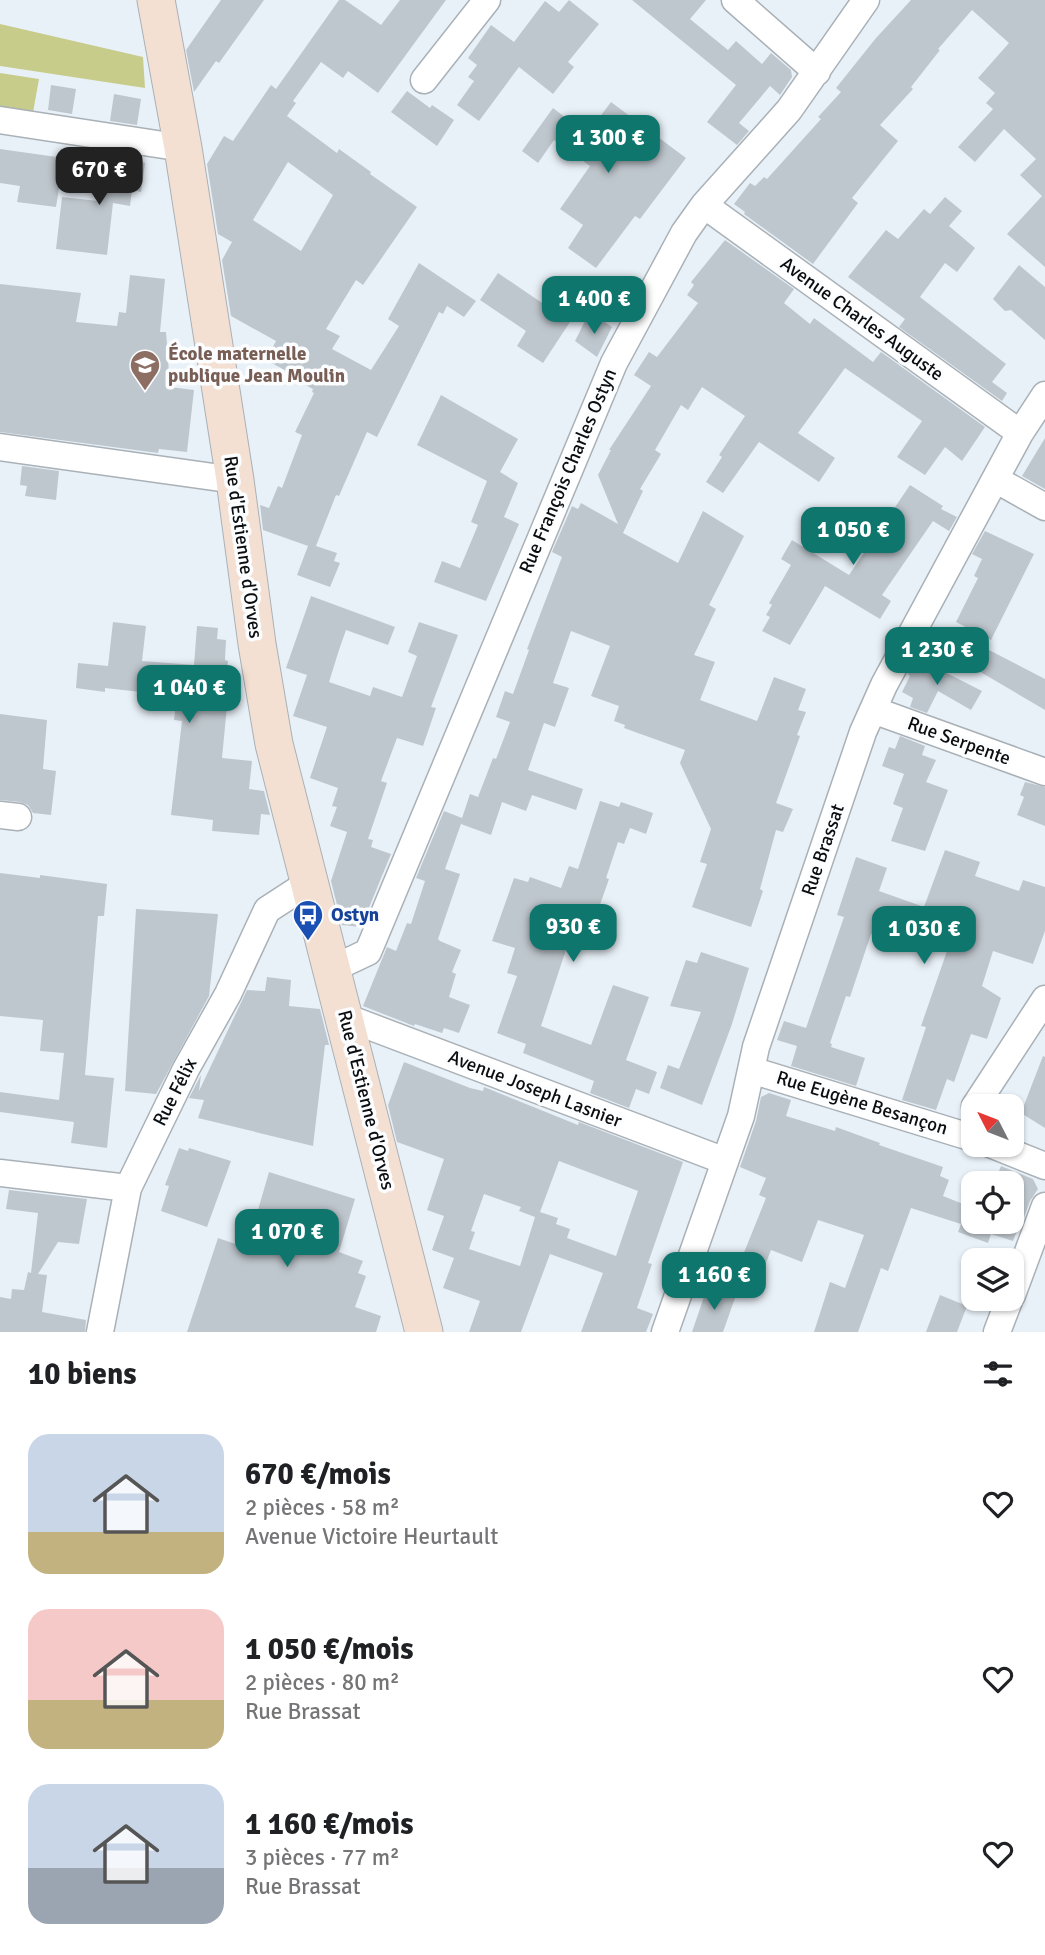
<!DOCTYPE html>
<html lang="fr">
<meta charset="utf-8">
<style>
body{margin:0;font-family:Signika,sans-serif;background:#f6f6f6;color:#202124;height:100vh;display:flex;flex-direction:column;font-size:26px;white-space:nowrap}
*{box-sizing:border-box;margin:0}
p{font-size:23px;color:#757577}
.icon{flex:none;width:38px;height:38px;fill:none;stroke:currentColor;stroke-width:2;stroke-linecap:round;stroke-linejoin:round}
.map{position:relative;height:1332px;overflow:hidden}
.side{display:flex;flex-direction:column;background:#fff;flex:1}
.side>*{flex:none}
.needle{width:46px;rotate:312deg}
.controls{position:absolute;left:961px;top:1094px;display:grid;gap:14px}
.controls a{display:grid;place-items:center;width:63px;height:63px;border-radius:14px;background:#fff;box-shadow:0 2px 5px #0004;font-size:35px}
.price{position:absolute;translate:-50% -60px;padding:0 16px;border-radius:14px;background:#0f766e;color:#fff;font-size:23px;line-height:46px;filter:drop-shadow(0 2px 4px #0008)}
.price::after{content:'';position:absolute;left:50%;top:42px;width:21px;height:16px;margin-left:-10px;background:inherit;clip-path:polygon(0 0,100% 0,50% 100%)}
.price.active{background:#222;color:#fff}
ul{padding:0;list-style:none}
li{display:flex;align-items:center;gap:21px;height:175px;padding:0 28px}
li span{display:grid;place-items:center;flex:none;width:196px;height:140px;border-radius:21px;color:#555}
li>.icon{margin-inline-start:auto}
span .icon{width:84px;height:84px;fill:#fffc;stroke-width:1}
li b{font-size:30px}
h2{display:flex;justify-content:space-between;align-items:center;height:84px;padding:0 28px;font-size:30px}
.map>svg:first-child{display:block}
</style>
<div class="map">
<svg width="1045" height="1332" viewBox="0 0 1045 1332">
<rect width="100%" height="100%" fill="#e9f1f8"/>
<path fill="#c8cc8b" d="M 0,24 L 143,57 L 145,88 L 0,66 Z
M 0,73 L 39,79 L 32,118 L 0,112 Z"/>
<path fill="#bfc7ce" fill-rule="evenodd" d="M 221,0 L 264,0 L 219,63 L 216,61 L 194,92 L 186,50 Z
M 339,0 L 345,0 L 381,25 L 400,0 L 446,0 L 378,93 L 348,71 L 343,78 L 321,62 L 293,101 L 296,103 L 287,116 L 337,153 L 339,149 L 371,172 L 370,174 L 417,207 L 363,285 L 356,280 L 326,329 L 340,336 L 332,349 L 371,370 L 399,326 L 388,319 L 419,263 L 476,301 L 464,317 L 447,306 L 443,314 L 439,312 L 377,437 L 367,432 L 339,496 L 336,495 L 316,546 L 337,553 L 334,561 L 340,563 L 330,587 L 297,575 L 308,546 L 263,530 L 260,505 L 269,508 L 278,486 L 282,488 L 302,435 L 295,432 L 314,393 L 312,392 L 313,389 L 292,378 L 294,375 L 266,360 L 276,341 L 231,316 L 222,260 L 232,242 L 218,234 L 207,164 L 224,136 L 233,141 L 271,85 L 276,89 ZM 288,162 L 333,195 L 301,251 L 253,220 Z
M 569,0 L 599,24 L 568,62 L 574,67 L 553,94 L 519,67 L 479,121 L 457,105 L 474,81 L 468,77 L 477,65 L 468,58 L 491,25 L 514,42 L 545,1 L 559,12 Z
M 632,0 L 706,0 L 690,19 L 728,50 L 736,41 L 762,64 L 771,53 L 791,70 L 792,77 L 780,95 L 770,86 L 739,123 L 749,131 L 737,145 L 707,122 L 736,85 Z
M 911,0 L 1045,0 L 1045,267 L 1007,234 L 1042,196 L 1020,175 L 1036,159 L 1004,129 L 975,162 L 958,147 L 993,109 L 986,103 L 995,93 L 978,78 L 1009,43 L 972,10 L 938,49 L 940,50 L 911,87 L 913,89 L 880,125 L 898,141 L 852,198 L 858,203 L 813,264 L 744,214 L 745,212 L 734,204 L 750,183 L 755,186 L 764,177 L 767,179 L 821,119 L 818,117 L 841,92 L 836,88 L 876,38 Z
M 51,85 L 76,89 L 72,114 L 48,110 Z
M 407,91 L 430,108 L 432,105 L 454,120 L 437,146 L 391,112 Z
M 114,94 L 141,99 L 137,125 L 110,121 Z
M 611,102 L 686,158 L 640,219 L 635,216 L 596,268 L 568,248 L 583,225 L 560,209 L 590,166 L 554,140 L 538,163 L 522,151 L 553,108 L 587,134 Z
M 0,149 L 64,158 L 56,207 L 17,202 L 20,186 L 0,183 Z
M 105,152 L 132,156 L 131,160 L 145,163 L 141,192 L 132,190 L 130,206 L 113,203 L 107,255 L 56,249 L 62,197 L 98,201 Z
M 945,197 L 962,211 L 949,226 L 975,248 L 957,272 L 945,263 L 920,297 L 1006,364 L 992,382 L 1007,393 L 1002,401 L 899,327 L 905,319 L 848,277 L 886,230 L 898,239 L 924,209 L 930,214 Z
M 725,240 L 794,289 L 784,303 L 810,324 L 814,318 L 873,362 L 881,352 L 985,427 L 962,461 L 945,447 L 925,475 L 897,457 L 922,421 L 845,368 L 798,433 L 835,458 L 819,482 L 759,442 L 723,493 L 706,482 L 722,457 L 719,455 L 745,416 L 702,387 L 688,410 L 681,405 L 655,450 L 661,454 L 640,489 L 643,491 L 623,533 L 678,563 L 703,511 L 744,536 L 709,605 L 716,609 L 694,655 L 715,662 L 700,700 L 757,721 L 774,677 L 806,689 L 798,710 L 806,712 L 797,735 L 800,736 L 776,803 L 793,809 L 783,832 L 776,830 L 760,889 L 763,891 L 751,927 L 692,907 L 707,864 L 700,862 L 711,829 L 680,763 L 685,750 L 624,728 L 625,725 L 614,721 L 619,706 L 591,696 L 610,646 L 571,631 L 553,683 L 569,688 L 555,727 L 544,723 L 528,770 L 583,789 L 576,810 L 532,795 L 526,811 L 502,802 L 491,835 L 461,824 L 445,869 L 460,874 L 438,939 L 440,941 L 461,950 L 452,972 L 456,974 L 449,997 L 470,1005 L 459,1033 L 444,1028 L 442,1033 L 415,1024 L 414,1026 L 363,1006 L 387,947 L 396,951 L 407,923 L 411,924 L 425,881 L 416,878 L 444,811 L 462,818 L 470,794 L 478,797 L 493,758 L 496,759 L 510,722 L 496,717 L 505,691 L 513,694 L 529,650 L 527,649 L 562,557 L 552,552 L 572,506 L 578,509 L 581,503 L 618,524 L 598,475 L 611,450 L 609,450 L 651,386 L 634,375 L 649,352 L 657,357 L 698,303 L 687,295 L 694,285 L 691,282 Z
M 1019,265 L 1045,287 L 1045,340 L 1011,310 L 1005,311 L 993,299 Z
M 498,273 L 570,322 L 543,363 L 517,346 L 526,331 L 480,300 Z
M 130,275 L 165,279 L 160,332 L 166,332 L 170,387 L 194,390 L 187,452 L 159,449 L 158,453 L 0,432 L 0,284 L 81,293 L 76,322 L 117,326 L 119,312 L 126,313 Z
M 596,316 L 612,327 L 597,357 L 575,341 L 585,321 L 591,325 Z
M 441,395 L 518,439 L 500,472 L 518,483 L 504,517 L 519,524 L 486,601 L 434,582 L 442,561 L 460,568 L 478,525 L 471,522 L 487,481 L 417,445 Z
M 1045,438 L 1045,489 L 1022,476 Z
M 22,466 L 59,471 L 56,500 L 25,496 L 27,486 L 20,485 Z
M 910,485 L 943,506 L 941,509 L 957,517 L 949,531 L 933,521 L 882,595 L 891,601 L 880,619 L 825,586 L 790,645 L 762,631 L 770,617 L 766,615 L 772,605 L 769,603 L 791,565 L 781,559 L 792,540 L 849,575 Z
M 985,531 L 1034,554 L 991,640 L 956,622 L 978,578 L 974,576 L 982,559 L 972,554 Z
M 311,596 L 395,627 L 388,645 L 346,630 L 339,650 L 329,682 L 370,696 L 373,687 L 402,697 L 417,656 L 408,652 L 419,622 L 458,635 L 431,707 L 436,708 L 423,746 L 397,738 L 381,781 L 387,783 L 368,839 L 373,840 L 371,847 L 391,854 L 361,927 L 342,925 L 331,881 L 347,832 L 330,826 L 337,807 L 332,806 L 338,788 L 310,778 L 327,727 L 293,716 L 307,675 L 286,668 Z
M 113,622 L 146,626 L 142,661 L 194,665 L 197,626 L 218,628 L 217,639 L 226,640 L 225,660 L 228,661 L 223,705 L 227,706 L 222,758 L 252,761 L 249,789 L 264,791 L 270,815 L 261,814 L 259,835 L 212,831 L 213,820 L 171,815 L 182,721 L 174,720 L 177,696 L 105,688 L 105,692 L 76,688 L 78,663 L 108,666 Z
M 989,650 L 1045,679 L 1045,710 L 977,670 Z
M 917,658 L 982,691 L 971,710 L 938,691 L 927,713 L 910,707 L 913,698 L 902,692 L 910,676 L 908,674 Z
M 0,714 L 47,720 L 43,769 L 56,771 L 51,815 L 33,813 L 28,805 L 20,802 L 0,800 Z
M 900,736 L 925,746 L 922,755 L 936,760 L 926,782 L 948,790 L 925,851 L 891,841 L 903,808 L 893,804 L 904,774 L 882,766 L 889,747 L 895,749 Z
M 1025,782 L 1045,787 L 1045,826 L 1017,815 L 1024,797 L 1020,795 Z
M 600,801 L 619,807 L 621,802 L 653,813 L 646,834 L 630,828 L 624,844 L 618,842 L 606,878 L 609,879 L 596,916 L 602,919 L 596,939 L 572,931 L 541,1026 L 591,1045 L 613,985 L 649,997 L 626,1060 L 657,1072 L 649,1094 L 636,1089 L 629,1108 L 590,1093 L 594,1081 L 523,1053 L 526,1044 L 497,1033 L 517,976 L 507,973 L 515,948 L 492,941 L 514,878 L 528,882 L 530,877 L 561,888 L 569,866 L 578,869 Z
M 945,850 L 980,862 L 975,876 L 1019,891 L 1023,880 L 1045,887 L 1045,931 L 1033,964 L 993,951 L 982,986 L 1001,998 L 987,1039 L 971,1034 L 954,1082 L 947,1079 L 936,1110 L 902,1100 L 926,1027 L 921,1026 L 947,951 L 886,932 L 883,939 L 871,934 L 850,997 L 846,996 L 830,1043 L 832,1044 L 831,1047 L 865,1058 L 856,1086 L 791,1066 L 797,1046 L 777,1040 L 784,1021 L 806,1028 L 844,917 L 837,915 L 856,857 L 887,868 L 879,891 L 924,907 Z
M 0,873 L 40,878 L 40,875 L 107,884 L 104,916 L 98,916 L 85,1075 L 114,1078 L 107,1148 L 71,1143 L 74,1122 L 0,1112 L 0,1092 L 59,1100 L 64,1053 L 40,1051 L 43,1020 L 0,1016 Z
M 136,909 L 218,914 L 209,996 L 156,1094 L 125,1091 Z
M 701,952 L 749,968 L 732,1024 L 702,1105 L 660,1088 L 668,1065 L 679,1069 L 701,1012 L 670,1006 L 686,960 L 697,963 Z
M 267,977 L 291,980 L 289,1006 L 320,1009 L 329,1045 L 325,1045 L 313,1146 L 198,1118 L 204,1100 L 189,1098 L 201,1075 L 199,1091 L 247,990 L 265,991 Z
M 1043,1056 L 1045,1057 L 1045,1128 L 1021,1113 Z
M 404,1062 L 470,1088 L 483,1091 L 484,1087 L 578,1125 L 579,1122 L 683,1162 L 648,1263 L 652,1264 L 637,1308 L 653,1314 L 646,1332 L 581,1332 L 603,1273 L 550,1254 L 521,1332 L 469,1332 L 480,1301 L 443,1288 L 454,1258 L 432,1250 L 444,1216 L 427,1210 L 444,1159 L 397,1142 L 388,1105 ZM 559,1161 L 638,1191 L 616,1256 L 567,1238 L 570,1229 L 556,1224 L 558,1218 L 540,1212 ZM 484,1194 L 521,1207 L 519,1211 L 535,1217 L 520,1266 L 469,1249 L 475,1232 L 471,1231 Z
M 769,1093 L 791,1100 L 786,1116 L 835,1131 L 836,1127 L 880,1143 L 879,1145 L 943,1167 L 940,1176 L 949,1180 L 943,1196 L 973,1208 L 973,1222 L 1010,1222 L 1019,1225 L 1013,1241 L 991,1234 L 988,1243 L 958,1232 L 961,1224 L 911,1208 L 888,1271 L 881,1268 L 858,1332 L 814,1332 L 830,1282 L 845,1288 L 864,1235 L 818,1220 L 802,1262 L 771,1250 L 753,1296 L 720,1284 L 731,1256 L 741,1260 L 766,1198 L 759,1195 L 766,1178 L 740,1167 L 756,1121 L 761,1097 Z
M 179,1148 L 188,1151 L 189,1148 L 231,1161 L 207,1227 L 161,1211 L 169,1186 L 165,1185 Z
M 1001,1166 L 1033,1179 L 1038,1189 L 1030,1201 L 1021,1226 L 1010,1222 L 1012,1183 L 994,1183 Z
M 269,1172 L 355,1199 L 339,1252 L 363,1261 L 358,1273 L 366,1276 L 355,1307 L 381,1316 L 376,1332 L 187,1332 L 218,1238 L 247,1248 Z
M 9,1190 L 87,1199 L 79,1244 L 58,1242 L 38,1274 L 47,1275 L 42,1312 L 86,1320 L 85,1332 L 0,1332 L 0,1297 L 11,1299 L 12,1289 L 24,1290 L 28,1272 L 31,1273 L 38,1213 L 6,1209 Z
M 707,1288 L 735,1298 L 723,1332 L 692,1332 Z
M 940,1295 L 967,1306 L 957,1332 L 926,1332 Z"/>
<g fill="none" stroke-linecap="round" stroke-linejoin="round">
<g stroke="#a9b1b7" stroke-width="29">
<path id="street" d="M 735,0 L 817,72
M 424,80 L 487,0
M 0,120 L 183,148
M 704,205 L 1020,433
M 0,447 L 235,480
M 995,479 L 1045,507
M 873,710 L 1045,772
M 0,815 L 18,817
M 332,969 L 368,952 L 614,363 L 684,233 L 704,205 L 789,110 L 866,0
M 345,1017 L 725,1161
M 751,1070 L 973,1138
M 975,1106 L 1045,999
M 990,1144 L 1045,1166
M 0,1173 L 128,1188
M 1012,1295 L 1045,1206
M 100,1332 L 128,1188 L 186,1069 L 228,994 L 267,910 L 310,882
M 665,1332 L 741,1116 L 756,1047 L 863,732 L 884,685 L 1020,433 L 1045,395
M 997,1332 L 1010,1298"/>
</g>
<g stroke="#a9b1b7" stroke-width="39">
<path id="secondary" d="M 156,0 L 183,148 L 235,480 L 257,644 L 274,744 L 424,1332"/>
</g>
<use href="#street" stroke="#fff" stroke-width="26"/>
<use href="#secondary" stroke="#f4e0d2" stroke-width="37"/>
</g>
<defs>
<g id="school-pin" transform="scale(1.575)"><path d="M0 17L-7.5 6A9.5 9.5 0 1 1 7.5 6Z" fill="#8d6e63" stroke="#fbfdff"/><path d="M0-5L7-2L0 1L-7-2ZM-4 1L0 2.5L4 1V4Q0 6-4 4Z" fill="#fff"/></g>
<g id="bus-pin" transform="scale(1.575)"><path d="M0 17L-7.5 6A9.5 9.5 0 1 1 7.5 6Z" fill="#1a4fb4" stroke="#fbfdff"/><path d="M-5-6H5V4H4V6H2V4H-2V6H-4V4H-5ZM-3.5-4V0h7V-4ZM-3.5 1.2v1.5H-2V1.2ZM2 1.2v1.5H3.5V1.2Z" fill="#fff"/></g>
</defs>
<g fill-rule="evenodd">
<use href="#school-pin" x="145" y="365"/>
<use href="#bus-pin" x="308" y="915"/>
</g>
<g text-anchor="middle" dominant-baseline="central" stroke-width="7" stroke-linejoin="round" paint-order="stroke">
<g font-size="19" fill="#0b0d0f" stroke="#fbfdff">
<text transform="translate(862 319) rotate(36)">Avenue Charles Auguste</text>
<text transform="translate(568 471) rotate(-67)">Rue François Charles Ostyn</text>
<text transform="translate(243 547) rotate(82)">Rue d'Estienne d'Orves</text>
<text transform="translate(959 741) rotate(20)">Rue Serpente</text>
<text transform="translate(823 850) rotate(-71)">Rue Brassat</text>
<text transform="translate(535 1089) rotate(21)">Avenue Joseph Lasnier</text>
<text transform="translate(175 1092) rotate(-63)">Rue Félix</text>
<text transform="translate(366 1100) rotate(76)">Rue d'Estienne d'Orves</text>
<text transform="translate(862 1103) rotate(17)">Rue Eugène Besançon</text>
</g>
<g font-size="19" font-weight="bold" fill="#785e54" stroke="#fbfdff" text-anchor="start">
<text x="168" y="354">École maternelle<tspan x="168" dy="22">publique Jean Moulin</tspan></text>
</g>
<g font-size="19" font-weight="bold" fill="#164399" stroke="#fbfdff" text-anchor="start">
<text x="331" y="915">Ostyn</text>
</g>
</g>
</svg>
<div class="controls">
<a><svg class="needle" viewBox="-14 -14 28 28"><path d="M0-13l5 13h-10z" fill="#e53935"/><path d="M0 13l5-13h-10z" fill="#757577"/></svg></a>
<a><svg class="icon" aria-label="locate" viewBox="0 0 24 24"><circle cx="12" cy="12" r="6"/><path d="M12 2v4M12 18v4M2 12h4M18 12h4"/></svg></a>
<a><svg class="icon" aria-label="layers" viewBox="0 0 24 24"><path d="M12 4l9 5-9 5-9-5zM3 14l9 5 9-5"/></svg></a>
</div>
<b class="price" style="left:608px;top:175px">1 300 €</b>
<b class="price active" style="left:99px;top:207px">670 €</b>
<b class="price" style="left:594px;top:336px">1 400 €</b>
<b class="price" style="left:853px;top:567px">1 050 €</b>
<b class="price" style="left:937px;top:687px">1 230 €</b>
<b class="price" style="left:189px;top:725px">1 040 €</b>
<b class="price" style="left:573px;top:964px">930 €</b>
<b class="price" style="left:924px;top:966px">1 030 €</b>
<b class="price" style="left:287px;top:1269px">1 070 €</b>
<b class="price" style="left:714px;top:1312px">1 160 €</b>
</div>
<section class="side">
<h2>10 biens<svg class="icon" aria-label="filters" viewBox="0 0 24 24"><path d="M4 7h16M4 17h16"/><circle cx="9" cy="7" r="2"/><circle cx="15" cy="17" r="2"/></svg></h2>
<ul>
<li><span style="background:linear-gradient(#c9d6e8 70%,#c2b280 0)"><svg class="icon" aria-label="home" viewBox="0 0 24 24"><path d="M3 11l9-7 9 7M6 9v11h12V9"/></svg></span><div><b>670 €/mois</b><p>2 pièces · 58 m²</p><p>Avenue Victoire Heurtault</p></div><svg class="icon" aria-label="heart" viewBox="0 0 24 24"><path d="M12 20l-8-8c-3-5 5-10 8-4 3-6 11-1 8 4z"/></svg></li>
<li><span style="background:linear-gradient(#f6c9c9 65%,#c2b280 0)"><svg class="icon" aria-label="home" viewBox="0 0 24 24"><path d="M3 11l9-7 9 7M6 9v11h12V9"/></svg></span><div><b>1 050 €/mois</b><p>2 pièces · 80 m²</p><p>Rue Brassat</p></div><svg class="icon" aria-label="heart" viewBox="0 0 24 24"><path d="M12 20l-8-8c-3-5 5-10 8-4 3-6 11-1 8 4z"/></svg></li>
<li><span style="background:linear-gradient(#c9d6e8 60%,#9aa5b1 0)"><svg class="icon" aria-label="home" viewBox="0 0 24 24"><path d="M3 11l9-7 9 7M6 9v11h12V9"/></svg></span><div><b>1 160 €/mois</b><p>3 pièces · 77 m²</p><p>Rue Brassat</p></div><svg class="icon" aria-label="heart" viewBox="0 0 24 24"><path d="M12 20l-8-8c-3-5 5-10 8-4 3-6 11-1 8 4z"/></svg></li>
</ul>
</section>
